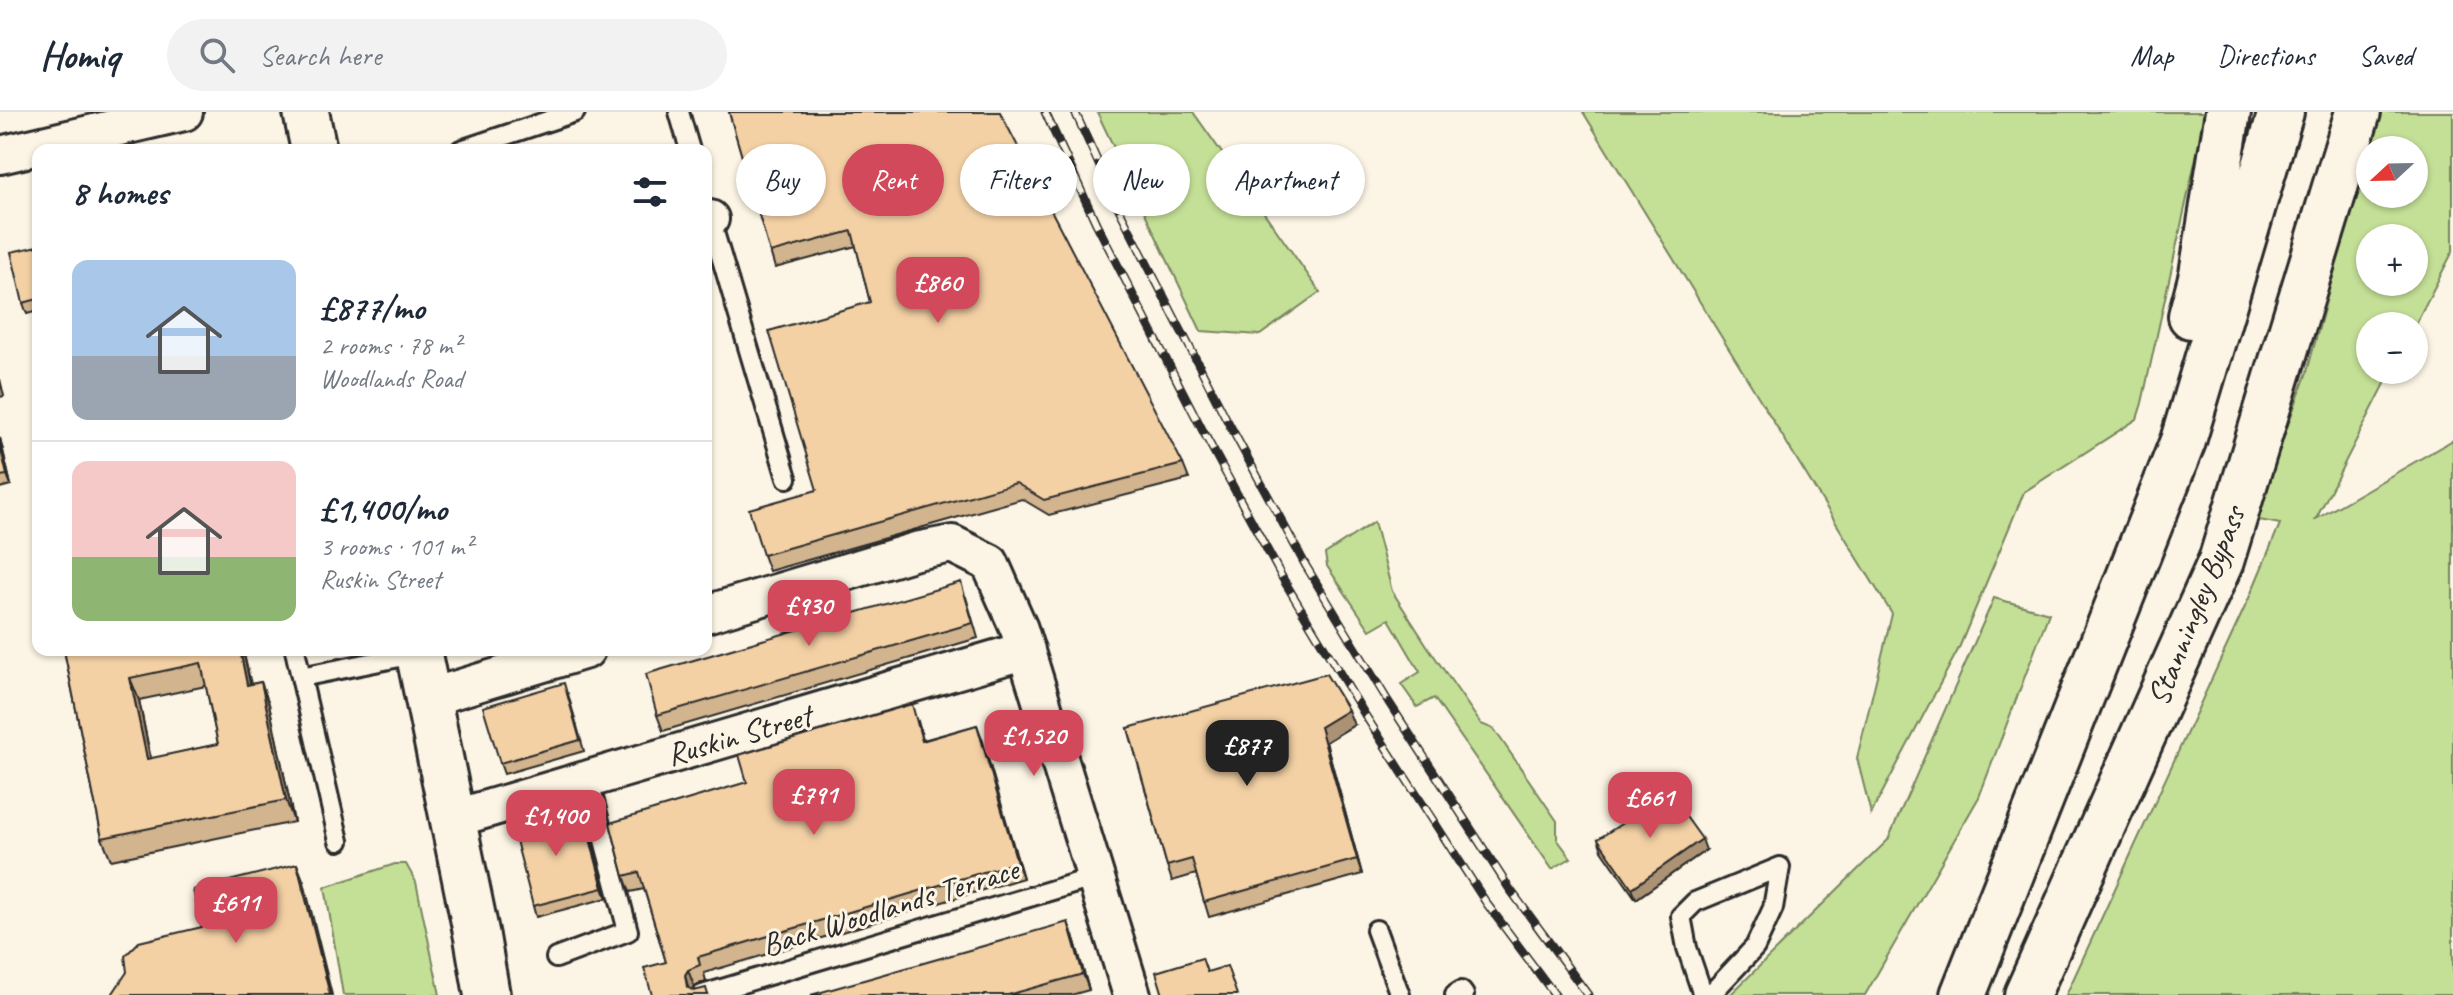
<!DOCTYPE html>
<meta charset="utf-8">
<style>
body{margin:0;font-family:Caveat,sans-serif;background:#f2f2f3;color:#1f2937;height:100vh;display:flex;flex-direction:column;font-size:30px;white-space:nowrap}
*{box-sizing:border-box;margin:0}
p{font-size:26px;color:#747a83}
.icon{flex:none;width:44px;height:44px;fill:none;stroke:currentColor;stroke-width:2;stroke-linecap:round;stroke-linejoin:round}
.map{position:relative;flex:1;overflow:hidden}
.panel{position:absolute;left:32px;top:32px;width:680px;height:512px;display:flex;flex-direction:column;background:#fff;border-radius:16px;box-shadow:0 2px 6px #0004}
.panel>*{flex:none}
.top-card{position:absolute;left:736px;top:32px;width:760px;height:72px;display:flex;gap:16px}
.needle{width:52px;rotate:248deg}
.controls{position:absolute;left:2356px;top:24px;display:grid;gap:16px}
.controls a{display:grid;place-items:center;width:72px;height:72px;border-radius:50%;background:#fff;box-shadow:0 2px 6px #0004;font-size:40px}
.price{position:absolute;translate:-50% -68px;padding:0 18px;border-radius:16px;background:#d1495b;color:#fff;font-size:26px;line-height:52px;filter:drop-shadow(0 2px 4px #0008)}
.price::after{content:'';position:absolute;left:50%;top:48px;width:24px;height:18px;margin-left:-12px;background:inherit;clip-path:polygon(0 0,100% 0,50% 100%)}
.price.selected{background:#222;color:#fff}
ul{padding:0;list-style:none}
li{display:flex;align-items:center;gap:24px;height:200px;padding:0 40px}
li+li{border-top:2px solid #e0e1e3}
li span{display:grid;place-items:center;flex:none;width:224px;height:160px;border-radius:16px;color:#555}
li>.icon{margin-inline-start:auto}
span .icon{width:96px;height:96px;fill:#fffc;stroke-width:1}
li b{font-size:34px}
h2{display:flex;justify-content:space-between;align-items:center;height:96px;padding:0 40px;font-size:34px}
.tag{padding:0 28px;border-radius:36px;background:#fff;box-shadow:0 2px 6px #0004;font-size:28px;line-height:72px}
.tag.selected{background:#d1495b;color:#fff}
header{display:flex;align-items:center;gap:48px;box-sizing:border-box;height:112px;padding:0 40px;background:#fff;border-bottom:2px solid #e0e1e3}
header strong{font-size:38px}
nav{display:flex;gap:44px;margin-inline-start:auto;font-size:28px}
.search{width:560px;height:72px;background:#f2f2f3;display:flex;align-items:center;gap:20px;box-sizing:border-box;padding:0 28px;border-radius:44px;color:#747a83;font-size:30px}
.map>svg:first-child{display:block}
</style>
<header>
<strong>Homiq</strong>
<div class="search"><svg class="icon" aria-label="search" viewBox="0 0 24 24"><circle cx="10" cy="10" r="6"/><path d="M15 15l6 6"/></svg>Search here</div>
<nav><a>Map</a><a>Directions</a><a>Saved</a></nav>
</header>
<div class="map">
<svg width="2453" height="883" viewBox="0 0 2453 883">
<rect width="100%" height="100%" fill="#fcf5e5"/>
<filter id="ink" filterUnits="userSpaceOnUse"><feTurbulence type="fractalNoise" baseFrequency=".0125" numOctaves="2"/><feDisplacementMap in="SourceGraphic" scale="16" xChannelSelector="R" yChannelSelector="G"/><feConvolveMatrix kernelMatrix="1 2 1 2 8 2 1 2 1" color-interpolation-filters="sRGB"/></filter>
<g filter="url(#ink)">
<path fill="#c4df96" stroke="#788560" stroke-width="2" fill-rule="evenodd" d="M 1097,0 L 1193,0 L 1320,180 L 1260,223 L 1201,219 Z
M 1583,0 L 2206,0 L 2142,291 L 2137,307 L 2024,380 L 1959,536 L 1871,702 L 1857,646 L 1892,502 Z
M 2377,0 L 2453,0 L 2453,139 L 2414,215 L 2370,214 L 2370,258 L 2392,258 L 2316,407 L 2453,328 L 2453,883 L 2066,883 L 2249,486 L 2280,412 L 2254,407 L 2307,260 ZM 2370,38 L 2414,38 L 2414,82 L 2370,82 ZM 2370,126 L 2414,126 L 2414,170 L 2370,170 Z
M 1374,410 L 1392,479 L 1428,535 L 1481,612 L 1494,617 L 1557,709 L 1557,727 L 1571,746 L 1552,757 L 1434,586 L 1417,595 L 1401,572 L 1420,560 L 1389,507 L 1370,518 L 1327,454 L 1325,442 Z
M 1994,486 L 2049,501 L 1979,685 L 1865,883 L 1730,883 L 1888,728 Z
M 395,752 L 406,752 L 416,770 L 440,883 L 343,883 L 325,775 Z"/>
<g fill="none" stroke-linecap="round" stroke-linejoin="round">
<g stroke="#2b2b2b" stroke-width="24">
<path id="lane" d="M 679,0 L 690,38
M 461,38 L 575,0
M 708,100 L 787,366
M 295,538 L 301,565
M 339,729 L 301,565 L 419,541
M 1376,818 L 1400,883
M 556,846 L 628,819 L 588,667
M 702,883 L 1096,765
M 1455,883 L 1461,879 L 1464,883
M 1703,883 L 1687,836 L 1681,804 L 1695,790 L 1780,755
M 1710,883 L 1755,835 L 1773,796 L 1780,755"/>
</g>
<g stroke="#2b2b2b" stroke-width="42">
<path id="street" d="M 0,43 L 184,0
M 706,108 L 710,107
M 706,502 L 916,439 L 952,432 L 990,451 L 1019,517 L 1132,883
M 428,586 L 586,538
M 453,707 L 1026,538"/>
</g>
<g stroke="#2b2b2b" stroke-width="50">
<path id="secondary" d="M 306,0 L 314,38
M 418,538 L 477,825 L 487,883"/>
</g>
<g stroke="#2b2b2b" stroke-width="50">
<path id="highway" d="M 2191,204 L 2202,162 L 2228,0
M 1963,883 L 2183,329 L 2281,0
M 2027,883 L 2221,449 L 2358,0"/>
</g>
<use href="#lane" stroke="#fcf5e5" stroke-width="18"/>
<use href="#street" stroke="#fcf5e5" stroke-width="36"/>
<use href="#secondary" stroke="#fcf5e5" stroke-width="44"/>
<use href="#highway" stroke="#fcf5e5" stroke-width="44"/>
<g stroke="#2b2b2b" stroke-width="9">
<path id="rail" d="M 1045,0 L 1096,111 L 1205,323 L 1283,467 L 1365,603 L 1487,792 L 1555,883
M 1075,0 L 1120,99 L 1228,310 L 1306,454 L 1388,589 L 1509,776 L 1588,883"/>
</g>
<use href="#rail" stroke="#fcf5e5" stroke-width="6" stroke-dasharray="18" stroke-linecap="butt"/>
</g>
<path fill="#d2b48e" stroke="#2b2b2b" stroke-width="2" fill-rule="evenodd" d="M 729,0 L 1183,352 L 1189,367 L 1049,403 L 1022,387 L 769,459 L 763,443 L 817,378 L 870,190 L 856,134 L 775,156 Z
M 38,134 L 38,199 L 27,202 L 23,191 Z
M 0,267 L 4,284 L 0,285 Z
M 0,326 L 11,373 L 0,376 Z
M 966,485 L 978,526 L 663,619 L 657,603 Z
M 64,538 L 243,538 L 251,572 L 261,570 L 269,592 L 294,710 L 111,748 L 102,726 ZM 206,574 L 218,632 L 151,647 L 139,588 Z
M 568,582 L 584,639 L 504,662 L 500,651 Z
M 918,609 L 923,628 L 977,613 L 1023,766 L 704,861 L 706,869 L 694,874 L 692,877 L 709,883 L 652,883 L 666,850 L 644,777 L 630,780 L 624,764 Z
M 1354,613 L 1326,630 L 1362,762 L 1209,805 L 1196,762 L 1172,769 L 1167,754 L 1128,616 Z
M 572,697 L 580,726 L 589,723 L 607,786 L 536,805 L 533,794 Z
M 1598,727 L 1706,738 L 1636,787 L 1602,738 Z
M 1074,826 L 1089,878 L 1071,883 L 811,883 Z"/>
<path fill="#ab9274" stroke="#2b2b2b" stroke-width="2" d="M 0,326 L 11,373 L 7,363 L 0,333 Z
M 240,538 L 243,538 L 255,595 L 247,573 Z
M 130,566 L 139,588 L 155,670 L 147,647 Z
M 261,570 L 269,592 L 294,710 L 286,688 Z
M 1348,598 L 1354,613 L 1326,630 L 1362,762 L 1357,747 L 1320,615 Z
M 977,613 L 983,629 L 1023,766 L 1017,750 Z
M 589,723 L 593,734 L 607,786 L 603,776 Z
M 1702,727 L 1706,738 L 1636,787 L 1632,776 Z
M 297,752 L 304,770 L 332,883 L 330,883 Z
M 1068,810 L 1074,826 L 1089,878 L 1083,862 Z
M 688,858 L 694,874 L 691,880 L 690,883 L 685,863 Z"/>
<path fill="#f4d1a5" stroke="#2b2b2b" stroke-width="2" fill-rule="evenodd" d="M 729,0 L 1000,0 L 1183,352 L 1044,388 L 1016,371 L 763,443 L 749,397 L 817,378 L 769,219 L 870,190 L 852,119 L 770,141 Z
M 38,134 L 38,187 L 23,191 L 11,140 Z
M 0,333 L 7,363 L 0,364 Z
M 961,470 L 973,511 L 657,603 L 646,562 Z
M 64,538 L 240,538 L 247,573 L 261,570 L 286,688 L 102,726 ZM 201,551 L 218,632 L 147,647 L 130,566 Z
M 1326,562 L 1348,598 L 1320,615 L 1357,747 L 1204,790 L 1192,747 L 1167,754 L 1128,616 Z
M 564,571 L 580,628 L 500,651 L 483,595 Z
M 912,592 L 922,629 L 977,613 L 1017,750 L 698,845 L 700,853 L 688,858 L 685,863 L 687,875 L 694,879 L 706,876 L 708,883 L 652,883 L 644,856 L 666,850 L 639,760 L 624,764 L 610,711 L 747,670 L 739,643 Z
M 1669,681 L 1702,727 L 1632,776 L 1598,727 Z
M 572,697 L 579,726 L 589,723 L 603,776 L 533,794 L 512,713 Z
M 297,752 L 330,883 L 113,883 L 113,881 L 127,860 L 125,844 L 139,830 L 202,815 L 193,778 Z
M 1068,810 L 1083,862 L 1008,883 L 811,883 Z
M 1202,846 L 1207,860 L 1227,854 L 1237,883 L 1163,883 L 1156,860 Z"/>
</g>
<g text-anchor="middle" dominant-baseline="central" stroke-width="6" stroke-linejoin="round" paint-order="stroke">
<g font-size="32" fill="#2b2b2b" stroke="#fcf5e5">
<text transform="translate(2196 494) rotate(-68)">Stanningley Bypass</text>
<text transform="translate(739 623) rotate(-16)">Ruskin Street</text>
<text transform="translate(890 795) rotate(-17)">Back Woodlands Terrace</text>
</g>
</g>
</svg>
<div class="controls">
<a><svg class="needle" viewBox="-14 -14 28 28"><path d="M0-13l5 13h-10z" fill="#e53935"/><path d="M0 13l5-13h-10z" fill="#747a83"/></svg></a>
<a>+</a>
<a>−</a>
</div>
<b class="price" style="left:938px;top:213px">£860</b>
<b class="price" style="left:809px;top:536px">£930</b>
<b class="price" style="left:1034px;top:666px">£1,520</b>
<b class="price selected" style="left:1247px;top:676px">£877</b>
<b class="price" style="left:814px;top:725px">£791</b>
<b class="price" style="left:1650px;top:728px">£661</b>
<b class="price" style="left:556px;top:746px">£1,400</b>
<b class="price" style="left:236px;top:833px">£611</b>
<div class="top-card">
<a class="tag">Buy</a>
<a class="tag selected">Rent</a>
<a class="tag">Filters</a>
<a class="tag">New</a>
<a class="tag">Apartment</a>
</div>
<section class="panel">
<h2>8 homes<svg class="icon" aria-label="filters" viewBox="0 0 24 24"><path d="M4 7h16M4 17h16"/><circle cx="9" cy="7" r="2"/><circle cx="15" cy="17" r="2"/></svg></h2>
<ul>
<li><span style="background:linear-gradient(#a9c7e8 60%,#9aa5b1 0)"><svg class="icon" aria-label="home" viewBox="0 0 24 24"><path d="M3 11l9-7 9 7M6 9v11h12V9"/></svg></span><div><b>£877/mo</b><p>2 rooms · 78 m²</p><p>Woodlands Road</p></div></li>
<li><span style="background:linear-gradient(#f6c9c9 60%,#8fb573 0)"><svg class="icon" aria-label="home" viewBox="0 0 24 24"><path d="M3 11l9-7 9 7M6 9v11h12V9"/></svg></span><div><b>£1,400/mo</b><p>3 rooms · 101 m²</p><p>Ruskin Street</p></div></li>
</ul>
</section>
</div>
